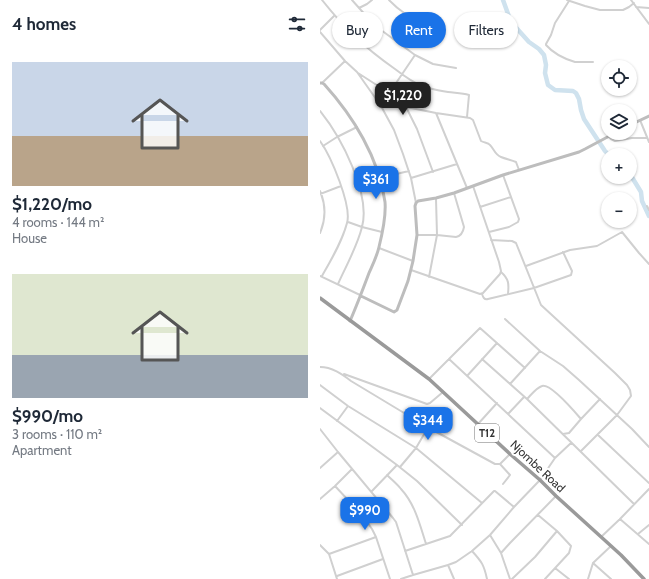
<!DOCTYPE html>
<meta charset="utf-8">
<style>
body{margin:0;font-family:Cabin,sans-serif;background:#f2f2f3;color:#1f2937;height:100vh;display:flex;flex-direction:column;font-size:15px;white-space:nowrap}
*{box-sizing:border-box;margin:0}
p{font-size:13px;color:#747a83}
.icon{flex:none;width:22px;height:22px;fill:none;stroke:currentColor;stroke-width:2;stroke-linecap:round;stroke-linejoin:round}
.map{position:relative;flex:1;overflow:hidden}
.drawer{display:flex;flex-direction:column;background:#fff;width:320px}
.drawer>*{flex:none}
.hud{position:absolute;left:12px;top:12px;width:257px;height:36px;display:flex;gap:8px}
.fabs{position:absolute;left:281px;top:60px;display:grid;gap:8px}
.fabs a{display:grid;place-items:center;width:36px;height:36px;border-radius:50%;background:#fff;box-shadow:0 1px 3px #0004;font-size:20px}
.price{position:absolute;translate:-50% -34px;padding:0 9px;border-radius:8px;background:#1a73e8;color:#fff;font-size:13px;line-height:26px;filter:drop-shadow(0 1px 2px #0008)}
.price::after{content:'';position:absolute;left:50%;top:24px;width:12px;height:9px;margin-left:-6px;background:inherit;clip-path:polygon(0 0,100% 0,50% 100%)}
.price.active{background:#222;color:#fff}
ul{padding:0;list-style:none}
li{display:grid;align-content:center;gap:8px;height:212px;padding:0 12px}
li span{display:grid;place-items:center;height:124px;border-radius:0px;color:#555}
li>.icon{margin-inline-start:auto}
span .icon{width:72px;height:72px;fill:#fffc;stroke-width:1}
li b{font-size:17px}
h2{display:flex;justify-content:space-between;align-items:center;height:48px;padding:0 12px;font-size:17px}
.chip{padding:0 14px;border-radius:18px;background:#fff;box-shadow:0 1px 3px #0004;font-size:14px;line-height:36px}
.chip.active{background:#1a73e8;color:#fff}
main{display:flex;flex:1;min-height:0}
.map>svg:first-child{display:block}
</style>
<main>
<section class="drawer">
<h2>4 homes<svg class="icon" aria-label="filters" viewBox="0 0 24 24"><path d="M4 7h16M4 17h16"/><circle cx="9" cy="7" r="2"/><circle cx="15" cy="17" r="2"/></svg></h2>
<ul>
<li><span style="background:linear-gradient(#c9d6e8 60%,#b9a48a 0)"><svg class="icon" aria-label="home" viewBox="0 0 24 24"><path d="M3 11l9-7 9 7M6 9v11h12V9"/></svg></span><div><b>$1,220/mo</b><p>4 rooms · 144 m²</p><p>House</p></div></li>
<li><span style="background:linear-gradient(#dfe7d0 65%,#9aa5b1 0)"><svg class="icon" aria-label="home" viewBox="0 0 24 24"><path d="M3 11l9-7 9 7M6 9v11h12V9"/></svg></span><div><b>$990/mo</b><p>3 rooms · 110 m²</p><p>Apartment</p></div></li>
</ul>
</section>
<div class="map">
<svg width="329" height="579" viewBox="0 0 329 579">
<rect width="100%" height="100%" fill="#fff"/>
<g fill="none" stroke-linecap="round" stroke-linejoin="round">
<path stroke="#cfe2ee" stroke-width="4.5" d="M 183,0 L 191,22 L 209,42 L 219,49 L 224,55 L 226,65 L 225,73 L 228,85 L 235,90 L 253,91 L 256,93 L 259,99 L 261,110 L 264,119 L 285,151 L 289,155
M 310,174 L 321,192 L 322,201 L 329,216"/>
<path stroke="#d0d0d0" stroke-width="2" d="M 2,0 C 25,29 45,48 75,69 C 84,76 94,83 104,87 C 112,89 120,91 128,92 C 135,93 142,93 149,95 L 147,117
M 32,0 L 48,18 L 61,30 L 95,55 L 113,64 L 136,68
M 69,0 C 82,14 100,23 116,33
M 247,0 L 265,6 L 280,10 L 303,10 L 309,7 L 314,3
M 311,0 L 329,24
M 249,1 L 235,23 L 231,35 L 226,44 L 226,45 C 233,53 245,59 255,62 L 273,62
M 316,7 L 329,8
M 39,8 L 47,4 L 52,0
M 0,30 L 14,16
M 0,32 L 25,61 L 37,72 L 61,106 L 74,130 L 83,154 L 91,178 L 96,203
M 38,73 L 69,93 L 86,107 L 97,129 L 113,172
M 2,83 L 25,61
M 70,92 L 95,55
M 86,107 L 116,113 L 150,118 L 153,120 L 161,141 C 164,143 168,142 170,145 C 174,149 175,155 181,157 C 186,159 191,160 196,162 L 199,170
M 0,111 C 21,137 51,194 42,227 C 37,247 26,266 18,284
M 116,113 L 147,188
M 320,120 L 329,142
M 289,137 L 291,139 L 295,141 L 312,138 L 327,138
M 0,141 C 11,156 32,206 27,223 C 22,242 11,260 2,276
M 3,146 L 17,137 L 37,127
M 59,178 L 89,171
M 91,178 L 137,164
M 0,191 C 6,205 6,219 0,233
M 0,194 L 21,186
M 327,206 L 329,210
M 160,207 L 191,197
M 28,222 L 42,227 L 62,232
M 169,232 L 189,227 L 198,222 L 199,219 L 183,175
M 97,235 L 117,235 L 136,237 C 141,236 143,233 144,227 L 134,193
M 171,240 L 192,241 L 196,243 L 221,305 L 295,373 L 307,385 L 310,390 L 311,396 L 297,415 L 261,451
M 59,248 L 93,261
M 206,266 L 250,250 L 277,246 L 302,232 L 319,253 L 329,264
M 91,270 L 160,294 L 163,293 L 180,274 L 181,271 L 179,262 L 153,186
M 181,272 C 189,279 189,284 188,294
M 0,276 L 40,295
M 109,277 L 117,235 L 116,199
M 162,294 C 163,297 164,300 168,299 L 214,288 L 251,275 L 252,271 L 243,252
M 185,319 L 220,351 L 243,366 L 259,380 L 312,429 L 329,447
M 129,359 L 235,458
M 162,359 L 207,399 L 314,504
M 0,367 C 12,367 22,374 31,381 L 109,428 L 175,464 L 180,464 L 190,454
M 24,374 L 107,404 L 110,403 L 123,392
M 147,376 L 177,343
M 110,378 L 160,328 L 205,368
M 190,384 L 220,351
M 0,385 L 28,406 L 96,448 L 162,503
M 207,399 C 211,395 216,388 222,386 C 230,383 255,412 261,419
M 0,408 L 77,465 L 97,481 L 142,525
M 188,414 L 204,397
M 17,421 L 28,406
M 158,424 L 177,403
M 0,429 L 18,452 L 73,518 L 76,522 L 93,575
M 243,434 L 249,433 L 261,419 L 280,399
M 278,435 L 329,483
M 180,464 L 190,475 L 183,484
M 80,467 L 96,448 L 103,436 L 109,428
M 0,468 L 18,452
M 67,475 C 72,480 77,484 81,489 C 95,504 100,525 106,544
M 15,486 L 42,515 L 52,529 L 56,537 L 70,579
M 52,491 L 77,465
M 0,499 L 15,486 L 32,469
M 218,515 L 237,531 L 251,546 L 249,553 L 225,579
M 300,519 L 329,544
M 318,534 L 329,525
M 170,535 L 181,553 L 190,579
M 281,537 L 300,519 L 329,489
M 0,545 L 9,554 L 17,579
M 85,551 L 130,536 L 174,491 L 175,491 L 194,507
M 152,551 C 162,562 164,565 167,579
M 181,553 L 190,543 L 236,496
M 9,554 L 56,537
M 273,563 L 291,579
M 128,565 L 134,579
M 235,568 L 249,579
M 17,576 L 63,559
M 81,579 L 93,575 L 128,565 L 136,562 L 152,551 L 170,535 L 194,507 L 220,480 L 235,458 L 251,443
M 192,579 L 215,557 L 237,531
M 268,579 L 273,563 L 291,546"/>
<path stroke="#bdbdbd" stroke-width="3" d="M 0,83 L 2,83 L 4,84 C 33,116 59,158 65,202 C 66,214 62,235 59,247 C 57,256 53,264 49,273 C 43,289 37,305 30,321
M 310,125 L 329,116
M 41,296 L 74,312 L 77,310 L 88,281 L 93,261 L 97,235 L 95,206 L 96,203 L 98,201 L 116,198 L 134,193 L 183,175 L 259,152 L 265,149 L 295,133"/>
<path stroke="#9a9a9a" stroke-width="3.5" d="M 0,298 L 109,379 L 190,454 L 220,480 L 236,496 L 301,555 L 324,579"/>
</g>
<g text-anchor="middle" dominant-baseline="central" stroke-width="4" stroke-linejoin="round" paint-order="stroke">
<rect fill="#fff" stroke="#707070" stroke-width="1" x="155" y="424" width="24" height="18" rx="3"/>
<g font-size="11" font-weight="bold" fill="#333">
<text x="167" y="433">T12</text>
</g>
<g font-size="12" fill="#333" stroke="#fff">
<text transform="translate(218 466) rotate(43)">Njombe Road</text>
</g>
</g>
</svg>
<div class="fabs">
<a><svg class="icon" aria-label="locate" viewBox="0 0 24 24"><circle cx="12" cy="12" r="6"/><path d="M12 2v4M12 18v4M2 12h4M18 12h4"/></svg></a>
<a><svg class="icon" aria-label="layers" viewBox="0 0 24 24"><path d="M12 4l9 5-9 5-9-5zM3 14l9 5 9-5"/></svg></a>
<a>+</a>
<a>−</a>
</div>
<b class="price active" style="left:83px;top:116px">$1,220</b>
<b class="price" style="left:56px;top:200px">$361</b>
<b class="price" style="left:108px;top:441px">$344</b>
<b class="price" style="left:45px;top:531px">$990</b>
<div class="hud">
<a class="chip">Buy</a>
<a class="chip active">Rent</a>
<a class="chip">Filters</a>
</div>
</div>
</main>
